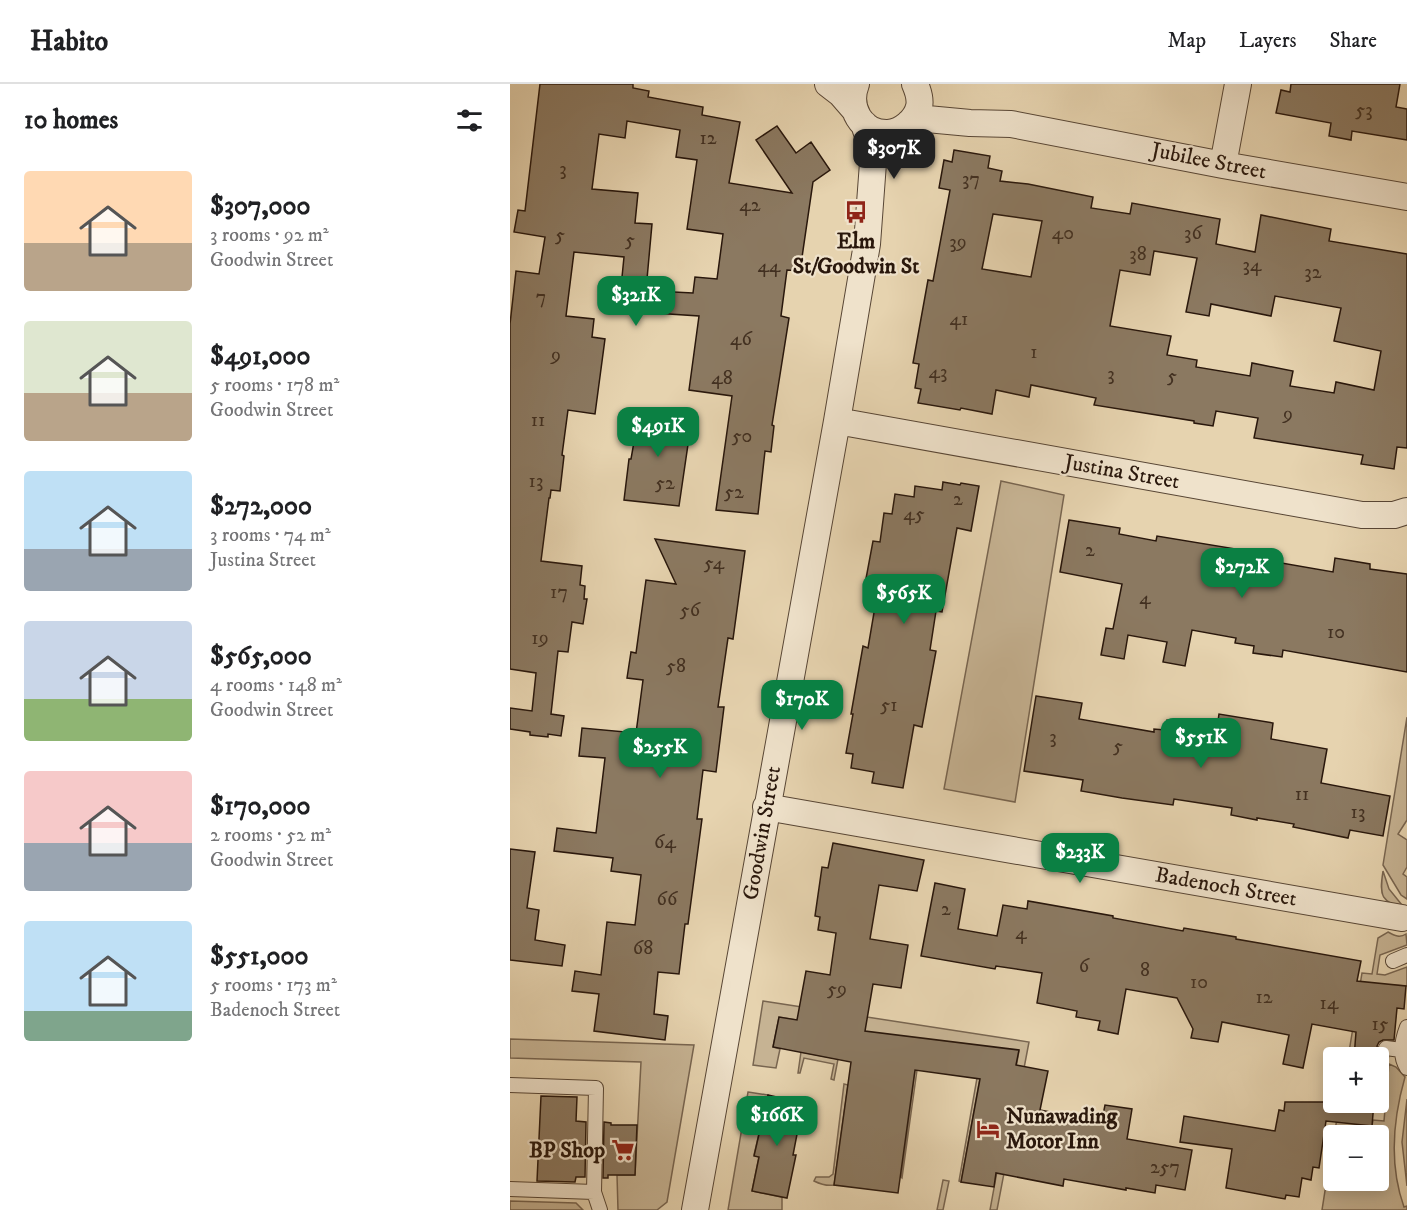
<!DOCTYPE html>
<meta charset="utf-8">
<style>
body{margin:0;font-family:"IM FELL DW Pica",serif;background:#f6f6f6;color:#202124;height:100vh;display:flex;flex-direction:column;font-size:22px;white-space:nowrap}
*{box-sizing:border-box;margin:0}
p{font-size:20px;color:#757577}
.icon{flex:none;width:33px;height:33px;fill:none;stroke:currentColor;stroke-width:2;stroke-linecap:round;stroke-linejoin:round}
.map{position:relative;flex:1;overflow:hidden}
.panel{display:flex;flex-direction:column;background:#fff;width:510px}
.panel>*{flex:none}
.controls{position:absolute;left:813px;top:963px;display:grid;gap:12px}
.controls a{display:grid;place-items:center;width:66px;height:66px;border-radius:6px;background:#fff;box-shadow:0 3px 15px #0003;font-size:30px}
.price{position:absolute;translate:-50% -51px;padding:0 14px;border-radius:12px;background:#0b8043;color:#fff;font-size:20px;line-height:39px;filter:drop-shadow(0 2px 3px #0008)}
.price::after{content:'';position:absolute;left:50%;top:36px;width:18px;height:14px;margin-left:-9px;background:inherit;clip-path:polygon(0 0,100% 0,50% 100%)}
.price.selected{background:#222;color:#fff}
ul{padding:0;list-style:none}
li{display:flex;align-items:center;gap:18px;height:150px;padding:0 24px}
li span{display:grid;place-items:center;flex:none;width:168px;height:120px;border-radius:6px;color:#555}
li>.icon{margin-inline-start:auto}
span .icon{width:72px;height:72px;fill:#fffc;stroke-width:1}
li b{font-size:26px}
h2{display:flex;justify-content:space-between;align-items:center;height:72px;padding:0 24px;font-size:26px}
header{display:flex;align-items:center;gap:36px;box-sizing:border-box;height:84px;padding:0 30px;background:#fff;border-bottom:2px solid #e0e0e0}
header strong{font-size:28px}
nav{display:flex;gap:33px;margin-inline-start:auto;font-size:21px}
main{display:flex;flex:1;min-height:0}
.map>svg:first-child{display:block}
</style>
<header>
<strong>Habito</strong>
<nav><a>Map</a><a>Layers</a><a>Share</a></nav>
</header>
<main>
<section class="panel">
<h2>10 homes<svg class="icon" aria-label="filters" viewBox="0 0 24 24"><path d="M4 7h16M4 17h16"/><circle cx="9" cy="7" r="2"/><circle cx="15" cy="17" r="2"/></svg></h2>
<ul>
<li><span style="background:linear-gradient(#ffd9b3 60%,#b9a48a 0)"><svg class="icon" aria-label="home" viewBox="0 0 24 24"><path d="M3 11l9-7 9 7M6 9v11h12V9"/></svg></span><div><b>$307,000</b><p>3 rooms · 92 m²</p><p>Goodwin Street</p></div></li>
<li><span style="background:linear-gradient(#dfe7d0 60%,#b9a48a 0)"><svg class="icon" aria-label="home" viewBox="0 0 24 24"><path d="M3 11l9-7 9 7M6 9v11h12V9"/></svg></span><div><b>$491,000</b><p>5 rooms · 178 m²</p><p>Goodwin Street</p></div></li>
<li><span style="background:linear-gradient(#bfe0f5 65%,#9aa5b1 0)"><svg class="icon" aria-label="home" viewBox="0 0 24 24"><path d="M3 11l9-7 9 7M6 9v11h12V9"/></svg></span><div><b>$272,000</b><p>3 rooms · 74 m²</p><p>Justina Street</p></div></li>
<li><span style="background:linear-gradient(#c9d6e8 65%,#8fb573 0)"><svg class="icon" aria-label="home" viewBox="0 0 24 24"><path d="M3 11l9-7 9 7M6 9v11h12V9"/></svg></span><div><b>$565,000</b><p>4 rooms · 148 m²</p><p>Goodwin Street</p></div></li>
<li><span style="background:linear-gradient(#f6c9c9 60%,#9aa5b1 0)"><svg class="icon" aria-label="home" viewBox="0 0 24 24"><path d="M3 11l9-7 9 7M6 9v11h12V9"/></svg></span><div><b>$170,000</b><p>2 rooms · 52 m²</p><p>Goodwin Street</p></div></li>
<li><span style="background:linear-gradient(#bfe0f5 75%,#7fa58c 0)"><svg class="icon" aria-label="home" viewBox="0 0 24 24"><path d="M3 11l9-7 9 7M6 9v11h12V9"/></svg></span><div><b>$551,000</b><p>5 rooms · 173 m²</p><p>Badenoch Street</p></div></li>
</ul>
</section>
<div class="map">
<svg width="897" height="1126" viewBox="0 0 897 1126">
<rect width="100%" height="100%" fill="#e6d3af"/>
<filter id="stains"><feTurbulence type="fractalNoise" baseFrequency=".00333" numOctaves="4"/><feColorMatrix values="0 0 0 0 .2 0 0 0 0 .09 0 0 0 0 .02 0 0 0 .5 -.17"/></filter>
<radialGradient id="worn" r=".72"><stop offset=".6" stop-color="#630" stop-opacity="0"/><stop offset="1" stop-color="#630" stop-opacity=".3"/></radialGradient>
<path fill="#c6b393" stroke="#786550" stroke-width="1.5" d="M 491,397 L 554,411 L 505,718 L 434,705 Z
M 897,633 L 897,736 L 888,750 L 897,756 L 897,783 L 893,790 L 897,793 L 897,815 L 891,811 L 873,781 Z
M 873,787 L 879,805 L 896,826 C 871,817 869,813 873,787 Z
M 878,848 C 885,852 890,854 896,850 L 897,861 L 870,871 L 867,890 L 875,891 L 897,883 L 897,902 L 864,900 L 844,973 L 838,974 L 852,889 L 862,890 L 868,854 Z
M 253,917 L 519,958 L 487,1126 L 480,1126 L 509,967 L 377,951 L 269,933 L 263,963 L 270,965 L 266,984 L 243,981 Z
M 0,955 L 184,961 L 157,1118 L 147,1126 L 108,1126 L 107,1091 L 125,1091 L 131,978 L 0,974 Z
M 291,968 L 328,975 L 324,996 L 321,995 L 324,980 L 294,974 L 290,989 L 288,989 Z
M 879,980 L 886,983 L 895,993 C 883,1035 879,1081 894,1123 L 897,1122 L 897,1126 L 812,1126 L 823,1056 L 824,1096 L 868,1096 L 868,1052 L 824,1051 L 830,1019 L 839,1039 L 862,1042 L 863,1036 L 874,1037 Z
M 405,986 L 407,986 L 392,1094 L 391,1093 Z
M 467,994 L 470,994 L 451,1098 L 449,1097 Z
M 334,1000 L 338,1001 L 324,1101 C 318,1102 310,1100 304,1097 L 306,1093 L 319,1093 L 323,1090 Z
M 238,1008 L 258,1011 L 244,1071 L 249,1073 L 242,1107 L 272,1113 L 272,1126 L 218,1126 Z
M 897,1015 L 897,1102 L 892,1058 Z
M 433,1096 L 439,1097 L 433,1126 L 427,1126 Z
M 0,1117 L 66,1119 L 73,1126 L 0,1126 Z"/>
<path fill="#8b7961" stroke="#29170c" stroke-width="1.5" fill-rule="evenodd" d="M 30,0 L 123,0 L 123,4 L 139,7 L 138,13 L 193,23 L 192,31 L 230,38 L 219,99 L 282,109 L 246,56 L 267,42 L 286,69 L 301,58 L 320,86 L 303,98 L 290,187 L 277,186 L 271,232 L 279,234 L 262,341 L 264,342 L 261,368 L 255,367 L 248,430 L 206,426 L 222,312 L 179,306 L 189,232 L 144,229 L 144,207 L 183,209 L 185,193 L 207,195 L 213,150 L 177,145 L 187,76 L 166,73 L 170,46 L 117,37 L 115,54 L 89,50 L 82,105 L 128,109 L 125,139 L 142,140 L 137,195 L 112,193 L 114,173 L 64,168 L 56,232 L 84,235 L 82,253 L 95,255 L 85,330 L 58,326 L 52,371 L 54,372 L 50,407 L 41,406 L 40,414 L 39,414 L 31,477 L 72,482 L 70,501 L 75,502 L 74,515 L 77,515 L 73,540 L 62,538 L 58,568 L 48,567 L 41,630 L 54,632 L 51,652 L 38,650 L 38,653 L 20,651 L 20,648 L 0,645 L 0,624 L 22,627 L 26,589 L 0,585 L 0,240 L 6,187 L 29,190 L 35,153 L 4,148 L 8,126 L 15,127 Z
M 781,0 L 890,0 L 886,23 L 897,25 L 897,56 L 842,47 L 841,56 L 819,52 L 821,39 L 766,29 L 771,6 L 780,8 Z
M 444,66 L 480,72 L 478,84 L 492,87 L 490,97 L 518,100 L 583,113 L 581,124 L 620,130 L 622,119 L 710,135 L 706,160 L 745,168 L 751,131 L 821,145 L 819,157 L 897,170 L 897,364 L 887,363 L 884,385 L 851,380 L 853,371 L 744,354 L 748,334 L 706,327 L 703,342 L 684,339 L 684,337 L 584,321 L 586,314 L 521,301 L 519,313 L 486,306 L 482,330 L 451,324 L 450,326 L 408,319 L 411,305 L 405,304 L 409,280 L 403,279 L 418,196 L 423,197 L 440,106 L 429,104 L 434,76 L 442,78 ZM 483,130 L 532,137 L 521,193 L 472,185 ZM 644,167 L 687,174 L 676,228 L 699,232 L 701,220 L 761,232 L 765,212 L 831,224 L 824,257 L 871,267 L 864,306 L 826,298 L 824,309 L 780,302 L 783,287 L 742,279 L 740,292 L 686,283 L 687,276 L 657,271 L 661,252 L 600,242 L 610,186 L 640,191 Z
M 130,324 L 182,333 L 169,422 L 114,416 L 119,375 L 121,375 Z
M 433,398 L 450,401 L 451,399 L 469,402 L 461,447 L 447,444 L 432,528 L 426,527 L 420,566 L 426,567 L 412,643 L 404,641 L 393,704 L 362,699 L 364,688 L 341,684 L 343,670 L 336,669 L 343,630 L 341,630 L 353,562 L 358,564 L 366,517 L 357,515 L 359,501 L 355,500 L 363,457 L 370,458 L 374,429 L 382,430 L 385,410 L 404,413 L 405,402 L 432,406 Z
M 559,436 L 610,444 L 609,450 L 646,457 L 647,452 L 732,466 L 731,472 L 823,488 L 825,474 L 860,480 L 860,485 L 897,490 L 897,588 L 773,566 L 772,573 L 743,569 L 744,562 L 725,559 L 726,554 L 682,546 L 675,582 L 653,578 L 657,558 L 618,551 L 614,575 L 591,571 L 596,544 L 603,545 L 612,500 L 550,488 Z
M 145,455 L 235,467 L 223,555 L 218,554 L 208,623 L 214,623 L 206,688 L 193,686 L 187,735 L 192,735 L 178,840 L 175,840 L 169,890 L 148,888 L 144,930 L 158,932 L 155,956 L 84,947 L 89,910 L 62,907 L 65,887 L 91,891 L 97,838 L 125,841 L 131,791 L 101,787 L 103,774 L 44,767 L 47,744 L 86,749 L 95,674 L 69,672 L 72,644 L 126,649 L 133,596 L 117,594 L 121,568 L 126,569 L 136,496 L 166,500 Z
M 526,612 L 572,619 L 569,635 L 644,648 L 644,645 L 655,646 L 657,636 L 707,644 L 709,630 L 763,639 L 761,655 L 817,665 L 811,699 L 880,712 L 873,752 L 840,746 L 838,754 L 783,743 L 784,740 L 747,734 L 747,736 L 721,731 L 722,724 L 664,715 L 663,721 L 612,714 L 571,707 L 573,696 L 514,687 Z
M 323,759 L 414,776 L 407,807 L 369,801 L 360,855 L 398,861 L 391,904 L 363,900 L 355,947 L 509,966 L 506,981 L 538,987 L 530,1026 L 576,1035 L 577,1028 L 593,1031 L 595,1021 L 622,1025 L 617,1055 L 682,1066 L 675,1106 L 646,1101 L 645,1109 L 616,1104 L 616,1106 L 554,1095 L 553,1102 L 486,1089 L 484,1103 L 451,1098 L 470,995 L 405,986 L 388,1109 L 324,1101 L 341,978 L 263,963 L 269,933 L 287,936 L 296,887 L 320,891 L 326,849 L 308,846 L 310,833 L 305,832 L 312,783 L 318,784 Z
M 0,765 L 25,768 L 17,824 L 29,826 L 25,856 L 55,861 L 52,882 L 0,876 Z
M 425,799 L 455,805 L 448,845 L 487,852 L 493,821 L 517,825 L 518,817 L 603,832 L 603,834 L 673,847 L 674,844 L 726,853 L 726,855 L 851,877 L 847,897 L 896,902 L 894,925 L 887,924 L 884,956 L 873,956 L 869,958 L 867,962 L 868,967 L 870,971 L 879,974 L 844,974 L 846,948 L 802,940 L 793,984 L 773,980 L 779,951 L 712,938 L 708,958 L 681,954 L 683,945 L 667,914 L 616,905 L 608,950 L 588,946 L 590,937 L 566,933 L 567,927 L 527,919 L 532,889 L 486,882 L 485,885 L 411,872 Z
M 258,1011 L 293,1019 L 283,1071 L 286,1071 L 277,1114 L 242,1107 L 249,1073 L 244,1072 Z
M 31,1012 L 67,1013 L 66,1037 L 76,1038 L 75,1093 L 66,1093 L 65,1098 L 27,1097 Z
M 775,1018 L 864,1018 L 862,1042 L 816,1037 L 809,1084 L 803,1083 L 801,1096 L 792,1094 L 789,1113 L 776,1111 L 775,1115 L 716,1104 L 722,1065 L 670,1058 L 674,1032 L 765,1047 L 769,1026 L 774,1027 Z
M 94,1038 L 101,1039 L 101,1041 L 127,1041 L 125,1091 L 98,1091 L 98,1094 L 93,1094 Z"/>
<g fill="none" stroke-linecap="round" stroke-linejoin="round">
<g stroke="#584635" stroke-width="16">
<path id="lane" d="M 883,877 L 897,871
M 897,943 C 892,956 889,972 897,984
M 876,964 L 891,966
M 0,1001 L 86,1004 L 84,1108 L 90,1126
M 0,1105 L 84,1108"/>
</g>
<g stroke="#584635" stroke-width="28">
<path id="street" d="M 318,0 L 331,10 L 344,25
M 346,0 C 337,23 351,50 378,49 C 392,48 406,36 409,23 C 411,15 408,7 405,0
M 399,39 L 407,36 L 417,35 L 460,39 L 501,40 L 713,81 L 897,113
M 713,81 L 728,0
M 327,337 L 852,431 L 884,431 L 897,427
M 256,723 L 892,834
M 185,1126 L 327,337 L 357,160 L 363,79 L 361,61 L 354,40"/>
</g>
<use href="#lane" stroke="#efe2cb" stroke-width="14"/>
<use href="#street" stroke="#efe2cb" stroke-width="26"/>
</g>
<defs>
<g id="bus-bare" transform="scale(1.8)"><path d="M-5-6H5V4H4V6H2V4H-2V6H-4V4H-5ZM-3.5-4V0h7V-4ZM-3.5 1.2v1.5H-2V1.2ZM2 1.2v1.5H3.5V1.2Z" fill="#8f2418" stroke="#efe2cb" stroke-width="2.5" paint-order="stroke"/></g>
<g id="hotel-bare" transform="scale(1.8)"><path d="M-6-4.5h1.5V1H6V5H4.5V3h-9V5H-6ZM-4 0a1.8 1.8 0 1 1 3.6 0ZM.5 0V-2.5h3Q6-2.5 6 0Z" fill="#8f2418" stroke="#efe2cb" stroke-width="2.5" paint-order="stroke"/></g>
<g id="supermarket-bare" transform="scale(1.8)"><path d="M-6-5.5h2.5l.6 2H6L4.5 2H-2.5L-4.4-4H-6ZM-1.5 3.2a1.3 1.3 0 1 0 .1 0ZM3 3.2a1.3 1.3 0 1 0 .1 0Z" fill="#8f2418" stroke="#efe2cb" stroke-width="2.5" paint-order="stroke"/></g>
</defs>
<g fill-rule="evenodd">
<use href="#bus-bare" x="346" y="128"/>
<use href="#hotel-bare" x="478" y="1045"/>
<use href="#supermarket-bare" x="113" y="1066"/>
</g>
<g text-anchor="middle" dominant-baseline="central" stroke-width="4.5" stroke-linejoin="round" paint-order="stroke">
<g font-size="20" fill="#423021">
<text x="854" y="26">53</text>
<text x="198" y="54">12</text>
<text x="53" y="85">3</text>
<text x="461" y="95">37</text>
<text x="240" y="121">42</text>
<text x="553" y="149">40</text>
<text x="683" y="149">36</text>
<text x="50" y="151">5</text>
<text x="120" y="156">5</text>
<text x="448" y="158">39</text>
<text x="628" y="170">38</text>
<text x="742" y="181">34</text>
<text x="259" y="182">44</text>
<text x="803" y="188">32</text>
<text x="31" y="213">7</text>
<text x="449" y="235">41</text>
<text x="231" y="255">46</text>
<text x="524" y="268">1</text>
<text x="46" y="271">9</text>
<text x="428" y="288">43</text>
<text x="601" y="290">3</text>
<text x="662" y="292">5</text>
<text x="212" y="294">48</text>
<text x="778" y="330">9</text>
<text x="28" y="336">11</text>
<text x="232" y="352">50</text>
<text x="26" y="397">13</text>
<text x="155" y="399">52</text>
<text x="224" y="408">52</text>
<text x="448" y="415">2</text>
<text x="404" y="430">45</text>
<text x="580" y="466">2</text>
<text x="204" y="479">54</text>
<text x="49" y="508">17</text>
<text x="635" y="514">4</text>
<text x="180" y="526">56</text>
<text x="826" y="548">10</text>
<text x="30" y="554">19</text>
<text x="166" y="582">58</text>
<text x="379" y="621">51</text>
<text x="543" y="653">3</text>
<text x="608" y="662">5</text>
<text x="792" y="710">11</text>
<text x="848" y="728">13</text>
<text x="155" y="758">64</text>
<text x="157" y="815">66</text>
<text x="436" y="825">2</text>
<text x="511" y="849">4</text>
<text x="133" y="864">68</text>
<text x="574" y="882">6</text>
<text x="635" y="886">8</text>
<text x="689" y="898">10</text>
<text x="327" y="905">59</text>
<text x="754" y="913">12</text>
<text x="819" y="919">14</text>
<text x="870" y="940">15</text>
<text x="655" y="1083">257</text>
</g>
<g font-size="22" fill="#29170c" stroke="#efe2cb">
<text transform="translate(699 77) rotate(11)">Jubilee Street</text>
<text transform="translate(612 388) rotate(10)">Justina Street</text>
<text transform="translate(252 749) rotate(-80)">Goodwin Street</text>
<text transform="translate(716 803) rotate(10)">Badenoch Street</text>
</g>
<g font-size="22" font-weight="bold" fill="#29170c" stroke="#efe2cb">
<text x="346" y="157">Elm<tspan x="346" dy="25">St/Goodwin St</tspan></text>
<text x="496" y="1032" text-anchor="start">Nunawading<tspan x="496" dy="25">Motor Inn</tspan></text>
<text x="95" y="1066" text-anchor="end">BP Shop</text>
</g>
</g>
<rect width="100%" height="100%" filter="url(#stains)"/>
<rect width="100%" height="100%" fill="url(#worn)"/>
</svg>
<div class="controls">
<a>+</a>
<a>−</a>
</div>
<b class="price selected" style="left:384px;top:96px">$307K</b>
<b class="price" style="left:126px;top:243px">$321K</b>
<b class="price" style="left:148px;top:374px">$491K</b>
<b class="price" style="left:732px;top:515px">$272K</b>
<b class="price" style="left:394px;top:541px">$565K</b>
<b class="price" style="left:292px;top:647px">$170K</b>
<b class="price" style="left:691px;top:685px">$551K</b>
<b class="price" style="left:150px;top:695px">$255K</b>
<b class="price" style="left:570px;top:800px">$233K</b>
<b class="price" style="left:267px;top:1063px">$166K</b>
</div>
</main>
